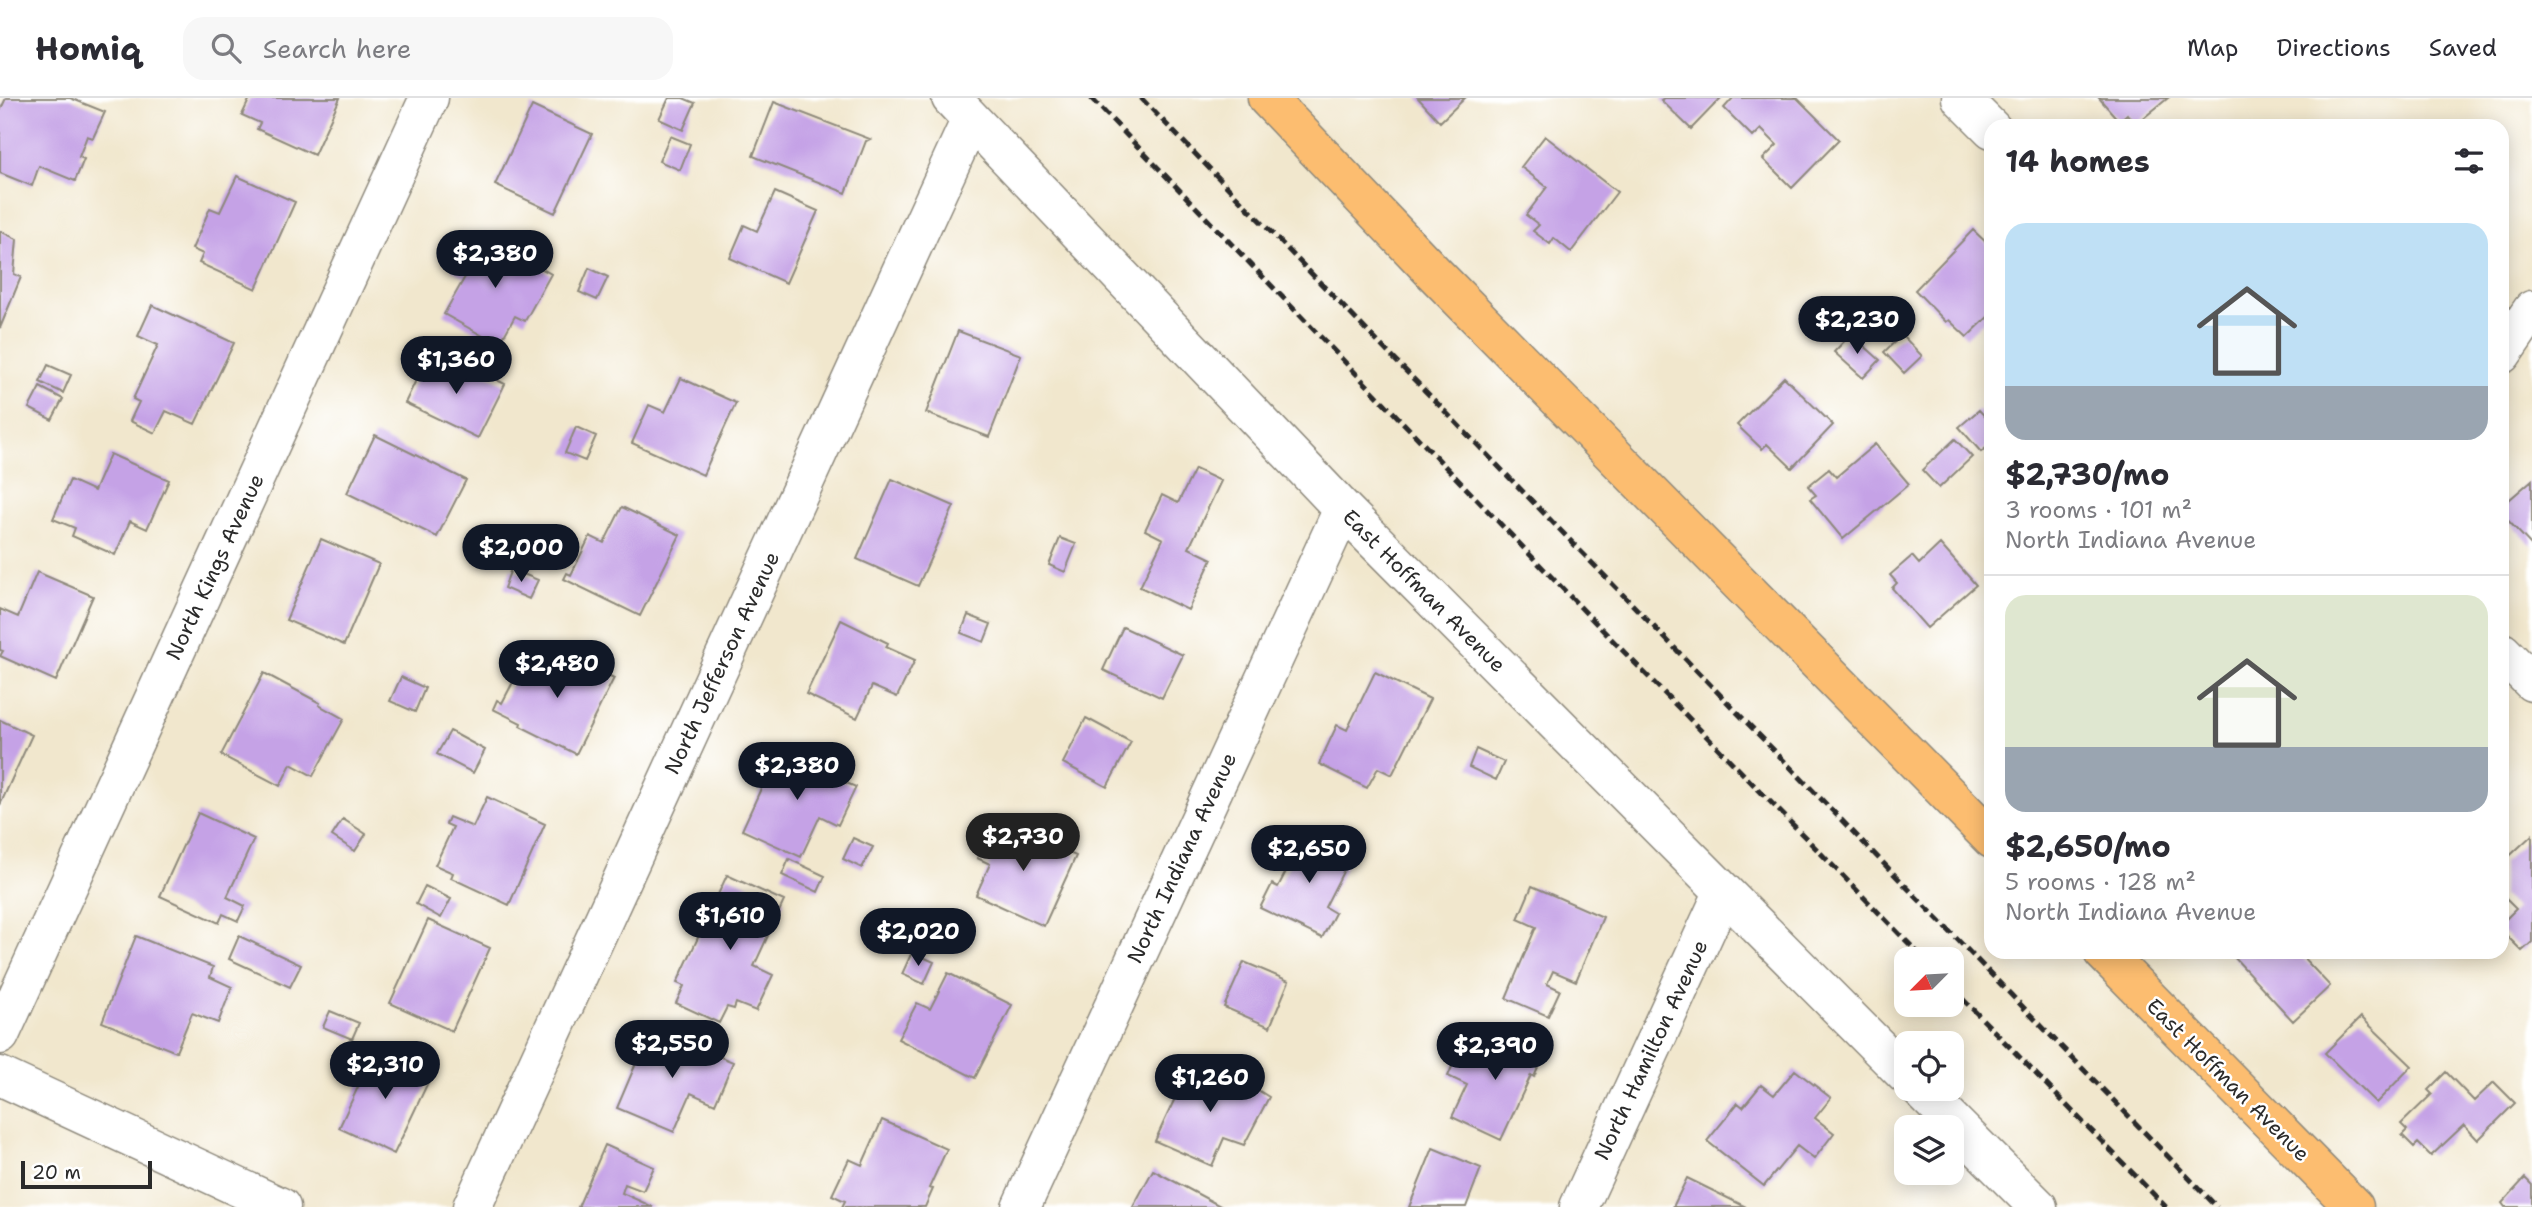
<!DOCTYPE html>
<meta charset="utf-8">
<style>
body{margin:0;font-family:"Shantell Sans",sans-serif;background:#f7f7f7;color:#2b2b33;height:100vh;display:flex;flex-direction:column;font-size:26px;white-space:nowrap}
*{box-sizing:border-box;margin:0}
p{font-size:23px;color:#7c7c81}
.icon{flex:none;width:38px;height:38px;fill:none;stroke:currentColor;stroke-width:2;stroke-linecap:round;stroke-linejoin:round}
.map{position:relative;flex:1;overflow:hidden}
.panel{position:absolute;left:1984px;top:21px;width:525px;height:840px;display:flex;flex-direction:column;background:#fff;border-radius:21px;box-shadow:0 4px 18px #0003}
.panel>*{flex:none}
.needle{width:46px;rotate:246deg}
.controls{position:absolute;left:1894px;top:849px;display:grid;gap:14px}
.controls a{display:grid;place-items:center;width:70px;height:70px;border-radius:14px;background:#fff;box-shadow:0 4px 18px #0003;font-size:35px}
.scale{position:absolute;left:21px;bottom:18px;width:131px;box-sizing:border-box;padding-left:7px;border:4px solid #2b2b2b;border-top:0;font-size:19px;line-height:24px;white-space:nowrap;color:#2b2b2b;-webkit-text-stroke:5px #fff;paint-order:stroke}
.price{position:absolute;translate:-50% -60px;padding:0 16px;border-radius:24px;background:#111827;color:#fff;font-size:23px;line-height:46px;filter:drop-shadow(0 2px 4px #0008)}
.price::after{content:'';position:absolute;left:50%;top:42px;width:21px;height:16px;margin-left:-10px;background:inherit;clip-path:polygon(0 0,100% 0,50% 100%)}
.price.on{background:#222;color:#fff}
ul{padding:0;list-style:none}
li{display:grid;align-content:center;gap:14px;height:371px;padding:0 21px}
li+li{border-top:2px solid #e1e1e2}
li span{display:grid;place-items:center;height:217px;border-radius:21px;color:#555}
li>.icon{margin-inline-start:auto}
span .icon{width:126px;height:126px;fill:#fffc;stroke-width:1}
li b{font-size:30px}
h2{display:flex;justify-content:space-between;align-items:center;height:84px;padding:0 21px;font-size:30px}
header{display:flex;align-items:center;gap:42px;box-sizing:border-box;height:98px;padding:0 35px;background:#fff;border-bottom:2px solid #e1e1e2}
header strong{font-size:33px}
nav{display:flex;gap:38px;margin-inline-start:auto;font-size:24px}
.search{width:490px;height:63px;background:#f7f7f7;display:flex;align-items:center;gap:18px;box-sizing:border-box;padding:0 24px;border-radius:21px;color:#7c7c81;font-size:26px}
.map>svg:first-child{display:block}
</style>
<header>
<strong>Homiq</strong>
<div class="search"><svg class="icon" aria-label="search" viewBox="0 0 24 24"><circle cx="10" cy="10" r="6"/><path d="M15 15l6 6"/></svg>Search here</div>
<nav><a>Map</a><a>Directions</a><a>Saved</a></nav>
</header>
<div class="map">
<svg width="2532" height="1109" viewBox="0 0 2532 1109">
<rect width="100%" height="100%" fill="#fff"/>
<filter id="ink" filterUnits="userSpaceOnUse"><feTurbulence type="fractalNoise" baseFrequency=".0143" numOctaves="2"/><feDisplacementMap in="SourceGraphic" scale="14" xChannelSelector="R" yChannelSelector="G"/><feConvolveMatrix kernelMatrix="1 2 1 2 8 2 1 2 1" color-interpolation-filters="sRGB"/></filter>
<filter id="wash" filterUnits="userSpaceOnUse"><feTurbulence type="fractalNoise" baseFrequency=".00686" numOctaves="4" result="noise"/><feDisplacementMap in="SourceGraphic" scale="28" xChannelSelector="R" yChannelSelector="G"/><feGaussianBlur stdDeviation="1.57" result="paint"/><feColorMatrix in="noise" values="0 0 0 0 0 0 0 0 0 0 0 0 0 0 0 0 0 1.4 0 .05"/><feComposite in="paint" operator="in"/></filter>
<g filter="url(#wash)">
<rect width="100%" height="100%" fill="#f1e7cd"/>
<g id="blocks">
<path fill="#c5a2e6" d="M 6,0 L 70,0 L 105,14 L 93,40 L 87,38 L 79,59 L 84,61 L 75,83 L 39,68 L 32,88 L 0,75 L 0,13 Z
M 250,0 L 340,0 L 314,57 L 257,31 L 260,25 L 242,17 Z
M 669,0 L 683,0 L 695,5 L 683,32 L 659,21 Z
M 1418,0 L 1465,0 L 1440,24 Z
M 1664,0 L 1721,0 L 1691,31 L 1661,2 Z
M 1733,0 L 1797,0 L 1839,42 L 1792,90 L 1763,61 L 1777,47 L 1761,31 L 1753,39 L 1724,10 Z
M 2099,0 L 2168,0 L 2135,27 L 2127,16 L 2119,23 Z
M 774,4 L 870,41 L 866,43 L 846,95 L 753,58 Z
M 532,8 L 592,36 L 555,115 L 495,87 Z
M 670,38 L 690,46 L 680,72 L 659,63 Z
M 1545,38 L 1617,94 L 1571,154 L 1554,140 L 1550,146 L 1533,133 L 1539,127 L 1526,117 L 1547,89 L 1521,69 Z
M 237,78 L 295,104 L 256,191 L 199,165 L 203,156 L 192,151 L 210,110 L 220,114 Z
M 775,94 L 818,113 L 786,185 L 730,160 L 744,127 L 757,133 Z
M 1973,132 L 1992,150 L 1992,215 L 1967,239 L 1949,222 L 1946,224 L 1915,192 Z
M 0,133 L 17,141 L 14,176 L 21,179 L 0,230 Z
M 483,138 L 551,176 L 525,223 L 515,218 L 499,247 L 444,216 L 465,179 L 452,172 L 461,156 L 470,161 Z
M 589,170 L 608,179 L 597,202 L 579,194 Z
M 152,207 L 234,245 L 195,326 L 166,313 L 155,335 L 130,323 L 139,304 L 133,301 L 158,247 L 138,238 Z
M 958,233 L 1021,257 L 989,339 L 926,315 Z
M 1851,236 L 1880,262 L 1863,280 L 1834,254 Z
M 1902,237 L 1922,258 L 1904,275 L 1884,254 Z
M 427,259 L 456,274 L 461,264 L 505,286 L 478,340 L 405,305 Z
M 48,267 L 71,277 L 63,295 L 40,284 Z
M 1784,279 L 1833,327 L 1792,370 L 1767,346 L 1762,351 L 1737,327 Z
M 681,280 L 736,305 L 703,377 L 632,345 L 649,307 L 665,314 Z
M 40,289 L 63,301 L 52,322 L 29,310 Z
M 1979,312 L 1992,326 L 1992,345 L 1981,354 L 1959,329 Z
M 576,329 L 596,338 L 585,363 L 565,355 Z
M 375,337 L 466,382 L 437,439 L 347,395 Z
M 1955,341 L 1972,359 L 1939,390 L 1922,372 Z
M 1875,346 L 1909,386 L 1843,441 L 1810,401 L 1816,397 L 1808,388 L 1829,371 L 1836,379 Z
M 110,356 L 169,382 L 147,431 L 130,423 L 115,457 L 72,438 L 75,430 L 53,421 L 70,382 L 94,393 Z
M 1195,371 L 1221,383 L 1189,450 L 1212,461 L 1188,512 L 1140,489 L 1163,441 L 1145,432 L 1162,397 L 1178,405 Z
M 892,381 L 954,408 L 918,488 L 857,461 Z
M 2532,382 L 2532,448 L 2502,416 L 2502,408 Z
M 622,409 L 680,437 L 640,518 L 564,481 L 567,475 L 571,477 L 590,438 L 604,445 Z
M 1060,440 L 1076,446 L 1065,474 L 1049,467 Z
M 321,441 L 379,466 L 344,547 L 286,522 Z
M 1940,446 L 1976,487 L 1927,530 L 1892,490 L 1897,485 L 1890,477 L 1912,458 L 1919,466 Z
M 511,471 L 538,482 L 529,501 L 504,490 Z
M 37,474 L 93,498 L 56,583 L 0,558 L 3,553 L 0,552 L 0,511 L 18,519 Z
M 968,517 L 991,526 L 984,544 L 961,535 Z
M 841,522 L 888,545 L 886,549 L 915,562 L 897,599 L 872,588 L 857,620 L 806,596 Z
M 1123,529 L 1183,557 L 1162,600 L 1103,572 Z
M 556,551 L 614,580 L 576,656 L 520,628 L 521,625 L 493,611 L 497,602 L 502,605 L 521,569 L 542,579 Z
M 1375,574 L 1430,601 L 1392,677 L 1378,670 L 1367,690 L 1319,666 L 1337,627 L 1347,632 Z
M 264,575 L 320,605 L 319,607 L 344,621 L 313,678 L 291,666 L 280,688 L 221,657 Z
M 401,579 L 425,590 L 415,614 L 390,603 Z
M 1086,620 L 1131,644 L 1107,689 L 1063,665 Z
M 0,622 L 32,637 L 0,707 Z
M 450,633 L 485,652 L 473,675 L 437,656 Z
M 780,649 L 841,677 L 839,682 L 856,689 L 838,727 L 820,718 L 801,759 L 742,732 Z
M 1476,651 L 1504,664 L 1496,682 L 1469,669 Z
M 487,699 L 545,726 L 509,807 L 451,780 L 453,775 L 435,767 L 453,729 L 446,726 L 449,719 L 473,729 Z
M 198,715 L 254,741 L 227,799 L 245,808 L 238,823 L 223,816 L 219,825 L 160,798 Z
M 343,721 L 366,736 L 355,753 L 332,738 Z
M 994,722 L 1076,758 L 1044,828 L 976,797 L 990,766 L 977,760 Z
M 1307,733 L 1352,756 L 1325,809 L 1335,815 L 1322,840 L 1260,810 L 1272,786 L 1278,789 Z
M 2532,737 L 2532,844 L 2522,853 L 2502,833 L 2502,825 L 2516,811 L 2502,797 L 2502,765 Z
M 853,740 L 873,749 L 862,770 L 843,761 Z
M 789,761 L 825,778 L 818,794 L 782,777 Z
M 727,777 L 784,803 L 754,868 L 773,877 L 756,913 L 736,905 L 734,911 L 727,909 L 719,925 L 676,905 L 684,888 L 677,885 Z
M 425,788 L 451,801 L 441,820 L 416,806 Z
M 1532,788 L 1603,819 L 1576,883 L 1553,873 L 1547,886 L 1560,892 L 1548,918 L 1506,900 L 1536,829 L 1518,821 Z
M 428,822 L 490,850 L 452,933 L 390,905 Z
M 136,838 L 213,869 L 210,879 L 232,889 L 218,925 L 192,915 L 176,954 L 102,924 Z
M 239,838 L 301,867 L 290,889 L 229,861 Z
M 912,854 L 934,864 L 924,886 L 902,876 Z
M 2237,854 L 2298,854 L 2330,888 L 2293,923 L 2233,858 Z
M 1244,864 L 1289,883 L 1270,929 L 1224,909 Z
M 948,875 L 1012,907 L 975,980 L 898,941 L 917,905 L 930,911 Z
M 330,913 L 359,925 L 352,941 L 323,929 Z
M 2361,919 L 2412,968 L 2376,1005 L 2325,955 Z
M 651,930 L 733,964 L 715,1006 L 691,995 L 674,1034 L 617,1010 Z
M 1506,932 L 1547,950 L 1534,979 L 1531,977 L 1501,1042 L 1452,1019 L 1467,987 L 1448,978 L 1463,943 L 1495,958 Z
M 376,950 L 432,976 L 394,1056 L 339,1030 Z
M 1191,966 L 1248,986 L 1269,999 L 1244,1047 L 1224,1040 L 1212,1068 L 1155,1043 Z
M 1795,972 L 1831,1000 L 1815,1020 L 1834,1035 L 1814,1061 L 1797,1048 L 1764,1088 L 1707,1043 L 1738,1005 L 1743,1009 L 1761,987 L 1774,997 Z
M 2446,974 L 2474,1003 L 2494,984 L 2515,1005 L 2478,1042 L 2464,1027 L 2431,1058 L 2418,1045 L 2414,1049 L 2402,1037 L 2407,1032 L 2401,1026 L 2432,996 L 2428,992 Z
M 882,1022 L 947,1051 L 929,1090 L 933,1091 L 925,1109 L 842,1109 L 845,1103 L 832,1097 L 849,1061 L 862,1067 Z
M 605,1047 L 654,1069 L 643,1093 L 625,1086 L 622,1095 L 653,1109 L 578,1109 Z
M 1433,1050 L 1481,1070 L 1466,1109 L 1409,1109 Z
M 1153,1072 L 1222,1109 L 1133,1109 Z
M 1687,1080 L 1746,1109 L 1673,1109 Z
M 2525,1080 L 2532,1087 L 2532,1109 L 2505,1109 L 2502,1105 Z"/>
</g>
</g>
<g filter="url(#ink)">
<use href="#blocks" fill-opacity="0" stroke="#8e897c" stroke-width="2"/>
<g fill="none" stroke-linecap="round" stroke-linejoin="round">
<g stroke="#8e897c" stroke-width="41">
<path id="minor" d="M 951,0 L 1343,411 L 1906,977
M 1961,0 L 1992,31
M 2502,256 L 2532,212
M 2502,554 L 2532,584
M 0,937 L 429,0
M 0,978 L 281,1109
M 1919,990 L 2038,1109
M 472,1109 L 971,21
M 1021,1109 L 1343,411
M 1579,1109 L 1723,795"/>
</g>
<g stroke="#8e897c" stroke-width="41">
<path id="major" d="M 1267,0 L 1435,176 L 1992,741
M 2103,854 L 2354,1109"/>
</g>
<use href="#minor" stroke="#fff" stroke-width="38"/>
<use href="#major" stroke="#fcbd6f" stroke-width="38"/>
<path stroke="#2b2b2b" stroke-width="5" stroke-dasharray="10 5" stroke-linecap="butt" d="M 1091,0 L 1589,518 L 1924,861
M 1141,0 L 2217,1109
M 1951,889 L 2166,1109"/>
</g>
</g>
<g text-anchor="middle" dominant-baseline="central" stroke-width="5" stroke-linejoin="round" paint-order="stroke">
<g font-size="21" fill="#2b2b2b" stroke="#fff">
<text transform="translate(215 469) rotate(-65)">North Kings Avenue</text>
<text transform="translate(1424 493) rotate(45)">East Hoffman Avenue</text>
<text transform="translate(722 565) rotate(-65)">North Jefferson Avenue</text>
<text transform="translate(1182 760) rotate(-65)">North Indiana Avenue</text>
<text transform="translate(1651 952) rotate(-65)">North Hamilton Avenue</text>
<text transform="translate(2228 982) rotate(45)">East Hoffman Avenue</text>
</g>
</g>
</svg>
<div class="controls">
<a><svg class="needle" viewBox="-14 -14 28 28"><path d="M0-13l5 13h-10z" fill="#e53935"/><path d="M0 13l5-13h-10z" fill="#7c7c81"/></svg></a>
<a><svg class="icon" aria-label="locate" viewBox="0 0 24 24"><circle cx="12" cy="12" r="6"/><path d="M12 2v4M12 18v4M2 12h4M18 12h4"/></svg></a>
<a><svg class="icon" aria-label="layers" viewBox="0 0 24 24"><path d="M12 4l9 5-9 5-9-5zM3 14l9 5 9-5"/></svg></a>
</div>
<div class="scale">20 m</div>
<b class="price" style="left:495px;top:192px">$2,380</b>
<b class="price" style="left:1857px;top:258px">$2,230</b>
<b class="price" style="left:456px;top:298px">$1,360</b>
<b class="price" style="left:521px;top:486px">$2,000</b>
<b class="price" style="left:557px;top:602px">$2,480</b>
<b class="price" style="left:797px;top:704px">$2,380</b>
<b class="price on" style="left:1023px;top:775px">$2,730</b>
<b class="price" style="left:1309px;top:787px">$2,650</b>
<b class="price" style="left:730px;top:854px">$1,610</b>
<b class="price" style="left:918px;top:870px">$2,020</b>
<b class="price" style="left:672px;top:982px">$2,550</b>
<b class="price" style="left:1495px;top:984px">$2,390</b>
<b class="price" style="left:385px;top:1003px">$2,310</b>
<b class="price" style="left:1210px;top:1016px">$1,260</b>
<section class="panel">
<h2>14 homes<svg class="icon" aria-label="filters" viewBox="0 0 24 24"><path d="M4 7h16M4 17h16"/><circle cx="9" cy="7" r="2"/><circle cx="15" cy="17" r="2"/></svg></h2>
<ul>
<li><span style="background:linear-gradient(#bfe0f5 75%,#9aa5b1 0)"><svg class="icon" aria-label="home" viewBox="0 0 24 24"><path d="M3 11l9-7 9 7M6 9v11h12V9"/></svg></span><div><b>$2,730/mo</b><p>3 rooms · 101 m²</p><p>North Indiana Avenue</p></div></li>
<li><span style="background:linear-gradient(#dfe7d0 70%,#9aa5b1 0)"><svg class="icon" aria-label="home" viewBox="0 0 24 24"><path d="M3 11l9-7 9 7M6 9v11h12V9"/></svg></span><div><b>$2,650/mo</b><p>5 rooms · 128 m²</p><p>North Indiana Avenue</p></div></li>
</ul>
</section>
</div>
